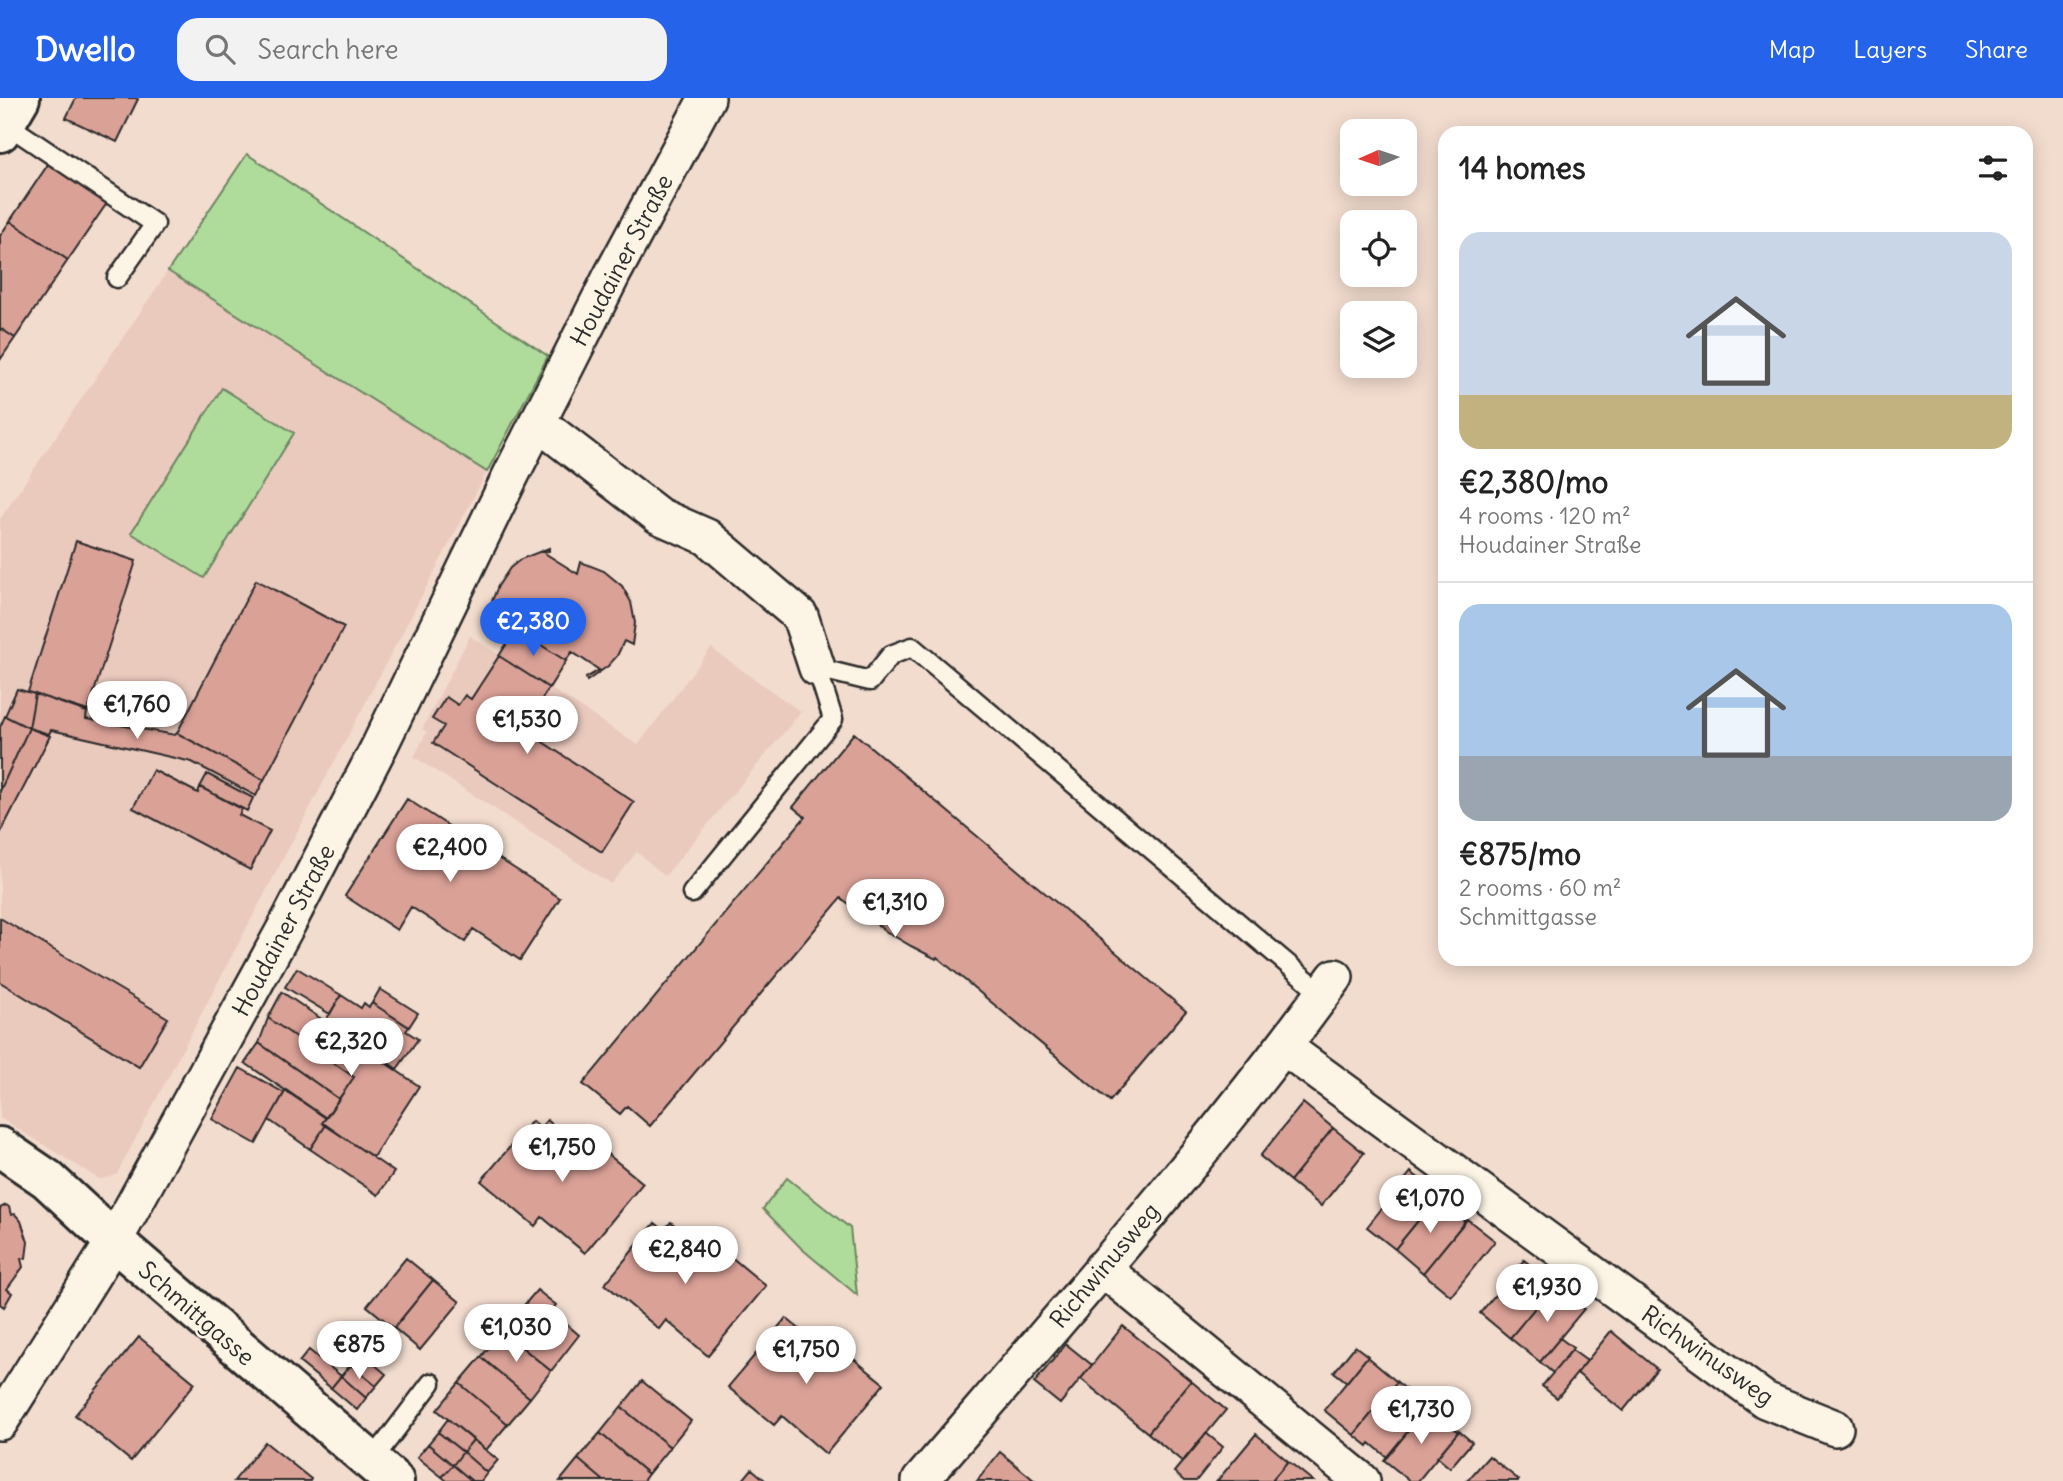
<!DOCTYPE html>
<meta charset="utf-8">
<style>
body{margin:0;font-family:Delius,sans-serif;background:#f2f2f2;color:#222;height:100vh;display:flex;flex-direction:column;font-size:26px;white-space:nowrap}
*{box-sizing:border-box;margin:0}
p{font-size:23px;color:#767676}
.icon{flex:none;width:38px;height:38px;fill:none;stroke:currentColor;stroke-width:2;stroke-linecap:round;stroke-linejoin:round}
.map{position:relative;flex:1;overflow:hidden}
.side{position:absolute;left:1438px;top:28px;width:595px;height:840px;display:flex;flex-direction:column;background:#fff;border-radius:21px;box-shadow:0 4px 18px #0003}
.side>*{flex:none}
.needle{width:46px;rotate:267deg}
.controls{position:absolute;left:1340px;top:21px;display:grid;gap:14px}
.controls a{display:grid;place-items:center;width:77px;height:77px;border-radius:14px;background:#fff;box-shadow:0 4px 18px #0003;font-size:35px}
.price{position:absolute;translate:-50% -60px;padding:0 16px;border-radius:24px;background:#fff;color:#222;font-size:23px;line-height:46px;filter:drop-shadow(0 2px 4px #0008)}
.price::after{content:'';position:absolute;left:50%;top:42px;width:21px;height:16px;margin-left:-10px;background:inherit;clip-path:polygon(0 0,100% 0,50% 100%)}
.price.selected{background:#2563eb;color:#fff}
ul{padding:0;list-style:none}
li{display:grid;align-content:center;gap:14px;height:371px;padding:0 21px}
li+li{border-top:2px solid #e0e0e0}
li span{display:grid;place-items:center;height:217px;border-radius:21px;color:#555}
li>.icon{margin-inline-start:auto}
span .icon{width:126px;height:126px;fill:#fffc;stroke-width:1}
li b{font-size:30px}
h2{display:flex;justify-content:space-between;align-items:center;height:84px;padding:0 21px;font-size:30px}
header{display:flex;align-items:center;gap:42px;box-sizing:border-box;height:98px;padding:0 35px;background:#2563eb;color:#fff}
header strong{font-size:33px}
nav{display:flex;gap:38px;margin-inline-start:auto;font-size:24px}
.search{width:490px;height:63px;background:#f2f2f2;display:flex;align-items:center;gap:18px;box-sizing:border-box;padding:0 24px;border-radius:21px;color:#767676;font-size:26px}
.map>svg:first-child{display:block}
</style>
<header>
<strong>Dwello</strong>
<div class="search"><svg class="icon" aria-label="search" viewBox="0 0 24 24"><circle cx="10" cy="10" r="6"/><path d="M15 15l6 6"/></svg>Search here</div>
<nav><a>Map</a><a>Layers</a><a>Share</a></nav>
</header>
<div class="map">
<svg width="2063" height="1383" viewBox="0 0 2063 1383">
<rect width="100%" height="100%" fill="#f2dcce"/>
<filter id="ink" filterUnits="userSpaceOnUse"><feTurbulence type="fractalNoise" baseFrequency=".0143" numOctaves="2"/><feDisplacementMap in="SourceGraphic" scale="14" xChannelSelector="R" yChannelSelector="G"/><feConvolveMatrix kernelMatrix="1 2 1 2 8 2 1 2 1" color-interpolation-filters="sRGB"/></filter>
<g filter="url(#ink)">
<path fill="#ebcabe" d="M 168,173 L 487,374 L 117,1076 L 108,1080 L 99,1081 L 0,1020 L 0,421 Z
M 470,538 L 638,647 L 711,550 L 801,614 L 665,778 L 637,754 L 611,786 L 414,659 L 427,634 L 422,631 Z"/>
<path fill="#afdc9b" stroke="#6d8463" stroke-width="2" d="M 247,56 L 548,258 L 487,374 L 168,173 Z
M 222,290 L 294,335 L 204,480 L 131,435 Z
M 787,1080 L 850,1130 L 857,1197 L 802,1151 L 763,1111 Z"/>
<path fill="#daa197" stroke="#2b2b2b" stroke-width="2" d="M 76,0 L 135,0 L 138,1 L 117,44 L 66,20 Z
M 49,65 L 107,105 L 68,162 L 10,123 Z
M 10,123 L 68,162 L 15,240 L 0,230 L 0,138 Z
M 0,230 L 15,240 L 0,262 Z
M 76,443 L 136,463 L 88,613 L 28,594 Z
M 549,450 L 549,453 L 543,454 L 578,476 L 581,464 L 604,473 L 622,488 L 631,504 L 635,525 L 632,547 L 624,543 L 617,558 L 608,568 L 587,583 L 586,580 L 599,572 L 572,554 L 566,563 L 516,531 L 522,522 L 492,503 L 498,488 L 510,470 L 521,461 Z
M 256,482 L 344,529 L 264,682 L 177,635 Z
M 516,531 L 566,563 L 549,590 L 499,558 Z
M 499,558 L 549,590 L 523,631 L 634,704 L 602,754 L 433,645 L 444,628 L 432,621 L 446,599 L 458,607 L 465,597 L 471,601 Z
M 17,591 L 35,596 L 29,630 L 5,618 Z
M 35,596 L 87,614 L 86,621 L 175,637 L 177,635 L 264,682 L 256,698 L 192,664 L 51,632 L 49,636 L 29,630 Z
M 5,618 L 29,630 L 0,693 L 0,629 Z
M 29,630 L 50,638 L 0,736 L 0,693 Z
M 854,635 L 1186,913 L 1110,1003 L 937,859 L 936,861 L 911,848 L 887,834 L 841,800 L 650,1028 L 627,1008 L 620,1016 L 583,986 L 805,719 L 793,709 Z
M 153,672 L 198,695 L 200,689 L 242,711 L 239,717 L 270,733 L 250,772 L 133,710 Z
M 207,676 L 253,700 L 247,713 L 200,689 Z
M 407,701 L 560,800 L 520,862 L 473,831 L 465,844 L 411,809 L 397,832 L 345,798 Z
M 0,820 L 168,920 L 139,969 L 0,884 Z
M 297,870 L 341,897 L 330,916 L 285,889 Z
M 380,891 L 418,915 L 409,929 L 372,905 Z
M 282,894 L 419,988 L 373,1059 L 322,1025 L 354,979 L 268,920 Z
M 341,897 L 361,910 L 364,905 L 369,909 L 372,905 L 409,929 L 406,933 L 418,941 L 397,971 L 326,922 Z
M 268,920 L 354,979 L 339,1001 L 259,945 Z
M 259,945 L 339,1001 L 326,1020 L 245,965 Z
M 240,970 L 284,995 L 256,1046 L 212,1021 Z
M 286,992 L 326,1020 L 322,1025 L 326,1027 L 310,1051 L 269,1022 Z
M 1303,1005 L 1333,1030 L 1290,1083 L 1260,1058 Z
M 547,1022 L 593,1059 L 600,1050 L 643,1085 L 585,1155 L 542,1119 L 535,1128 L 481,1083 L 532,1023 L 540,1030 Z
M 326,1027 L 394,1074 L 378,1097 L 310,1051 Z
M 1333,1030 L 1364,1055 L 1321,1108 L 1290,1083 Z
M 1411,1074 L 1439,1097 L 1395,1151 L 1367,1129 Z
M 1439,1097 L 1452,1107 L 1449,1111 L 1465,1124 L 1423,1175 L 1395,1151 Z
M 6,1107 L 9,1109 L 11,1117 L 15,1116 L 21,1123 L 28,1144 L 26,1160 L 21,1161 L 23,1169 L 7,1191 L 12,1195 L 4,1209 L 0,1206 L 0,1110 Z
M 1467,1121 L 1495,1143 L 1451,1198 L 1423,1175 Z
M 671,1124 L 716,1162 L 724,1153 L 766,1188 L 708,1258 L 666,1222 L 659,1231 L 605,1186 L 655,1125 L 664,1132 Z
M 406,1160 L 433,1182 L 394,1230 L 367,1208 Z
M 1524,1162 L 1554,1187 L 1510,1240 L 1480,1215 Z
M 433,1182 L 460,1204 L 420,1252 L 394,1230 Z
M 1554,1187 L 1584,1211 L 1540,1264 L 1510,1240 Z
M 537,1192 L 556,1207 L 551,1213 L 579,1237 L 551,1273 L 502,1233 Z
M 786,1220 L 837,1262 L 844,1253 L 884,1286 L 826,1356 L 782,1318 L 774,1327 L 728,1289 Z
M 1123,1228 L 1191,1283 L 1148,1335 L 1081,1281 Z
M 502,1233 L 551,1273 L 530,1300 L 481,1259 Z
M 1611,1233 L 1657,1271 L 1623,1313 L 1577,1275 Z
M 139,1239 L 195,1285 L 131,1363 L 75,1317 Z
M 1560,1240 L 1573,1250 L 1553,1275 L 1540,1264 Z
M 1066,1246 L 1092,1267 L 1060,1306 L 1034,1285 Z
M 1355,1248 L 1368,1258 L 1347,1284 L 1334,1274 Z
M 309,1252 L 341,1278 L 331,1290 L 299,1264 Z
M 1572,1252 L 1587,1263 L 1557,1300 L 1542,1288 Z
M 361,1255 L 386,1276 L 376,1288 L 351,1267 Z
M 481,1259 L 530,1300 L 508,1326 L 459,1285 Z
M 1367,1259 L 1397,1284 L 1354,1337 L 1324,1312 Z
M 351,1267 L 376,1288 L 366,1300 L 341,1278 Z
M 341,1278 L 366,1300 L 357,1312 L 331,1290 Z
M 642,1283 L 691,1323 L 670,1349 L 621,1309 Z
M 1191,1283 L 1226,1312 L 1183,1364 L 1148,1335 Z
M 1397,1284 L 1428,1309 L 1387,1359 L 1370,1345 L 1368,1348 L 1354,1337 Z
M 459,1285 L 508,1326 L 486,1352 L 437,1312 Z
M 621,1309 L 670,1349 L 648,1376 L 600,1335 Z
M 1428,1309 L 1458,1334 L 1418,1383 L 1410,1383 L 1384,1362 Z
M 448,1321 L 473,1342 L 463,1354 L 438,1334 Z
M 1459,1333 L 1472,1344 L 1450,1370 L 1437,1359 Z
M 438,1334 L 463,1354 L 453,1367 L 428,1346 Z
M 600,1335 L 648,1376 L 643,1383 L 604,1383 L 578,1361 Z
M 1206,1335 L 1223,1349 L 1196,1383 L 1184,1383 L 1174,1374 Z
M 1256,1336 L 1288,1363 L 1271,1383 L 1217,1383 Z
M 473,1342 L 498,1362 L 487,1375 L 463,1354 Z
M 265,1344 L 311,1381 L 310,1383 L 234,1383 Z
M 428,1346 L 453,1367 L 442,1379 L 417,1359 Z
M 463,1354 L 487,1375 L 481,1383 L 472,1383 L 453,1367 Z
M 1000,1354 L 1035,1383 L 977,1383 Z
M 1489,1358 L 1519,1382 L 1518,1383 L 1467,1383 Z
M 578,1361 L 604,1383 L 560,1383 Z
M 1288,1363 L 1313,1383 L 1271,1383 Z
M 453,1367 L 472,1383 L 447,1383 L 442,1379 Z
M 752,1371 L 766,1383 L 742,1383 Z"/>
<g fill="none" stroke-linecap="round" stroke-linejoin="round">
<g stroke="#2b2b2b" stroke-width="23">
<path id="service" d="M 5,25 L 155,126 L 117,180
M 817,570 L 870,583 L 891,557 L 912,549 L 1323,896
M 692,795 L 833,621 L 817,570
M 371,1364 L 431,1285"/>
</g>
<g stroke="#2b2b2b" stroke-width="40">
<path id="minor" d="M 537,324 L 659,418 L 707,439 L 800,518 L 817,570
M 1284,949 L 1765,1302 L 1835,1330
M 1102,1170 L 1362,1383
M 0,1324 L 114,1143 L 288,825 L 380,647 L 511,377 L 612,177 L 707,0
M 920,1383 C 1062,1218 1207,1055 1335,879"/>
</g>
<g stroke="#2b2b2b" stroke-width="44">
<path id="tertiary" d="M 0,34 L 20,0"/>
</g>
<g stroke="#2b2b2b" stroke-width="44">
<path id="secondary" d="M 0,1049 L 47,1081 L 114,1143 L 394,1383"/>
</g>
<use href="#service" stroke="#fcf5e5" stroke-width="18"/>
<use href="#minor" stroke="#fcf5e5" stroke-width="35"/>
<use href="#tertiary" stroke="#fcf5e5" stroke-width="38"/>
<use href="#secondary" stroke="#fcf5e5" stroke-width="38"/>
</g>
</g>
<g text-anchor="middle" dominant-baseline="central" stroke-width="5" stroke-linejoin="round" paint-order="stroke">
<g font-size="24" fill="#2b2b2b" stroke="#fcf5e5">
<text transform="translate(621 162) rotate(-62)">Houdainer Straße</text>
<text transform="translate(283 832) rotate(-62)">Houdainer Straße</text>
<text transform="translate(1104 1167) rotate(-50)">Richwinusweg</text>
<text transform="translate(197 1215) rotate(41)">Schmittgasse</text>
<text transform="translate(1708 1257) rotate(35)">Richwinusweg</text>
</g>
</g>
</svg>
<div class="controls">
<a><svg class="needle" viewBox="-14 -14 28 28"><path d="M0-13l5 13h-10z" fill="#e53935"/><path d="M0 13l5-13h-10z" fill="#767676"/></svg></a>
<a><svg class="icon" aria-label="locate" viewBox="0 0 24 24"><circle cx="12" cy="12" r="6"/><path d="M12 2v4M12 18v4M2 12h4M18 12h4"/></svg></a>
<a><svg class="icon" aria-label="layers" viewBox="0 0 24 24"><path d="M12 4l9 5-9 5-9-5zM3 14l9 5 9-5"/></svg></a>
</div>
<b class="price selected" style="left:533px;top:560px">€2,380</b>
<b class="price" style="left:137px;top:643px">€1,760</b>
<b class="price" style="left:527px;top:658px">€1,530</b>
<b class="price" style="left:450px;top:786px">€2,400</b>
<b class="price" style="left:895px;top:841px">€1,310</b>
<b class="price" style="left:351px;top:980px">€2,320</b>
<b class="price" style="left:562px;top:1086px">€1,750</b>
<b class="price" style="left:1430px;top:1137px">€1,070</b>
<b class="price" style="left:685px;top:1188px">€2,840</b>
<b class="price" style="left:1547px;top:1226px">€1,930</b>
<b class="price" style="left:516px;top:1266px">€1,030</b>
<b class="price" style="left:359px;top:1283px">€875</b>
<b class="price" style="left:806px;top:1288px">€1,750</b>
<b class="price" style="left:1421px;top:1348px">€1,730</b>
<section class="side">
<h2>14 homes<svg class="icon" aria-label="filters" viewBox="0 0 24 24"><path d="M4 7h16M4 17h16"/><circle cx="9" cy="7" r="2"/><circle cx="15" cy="17" r="2"/></svg></h2>
<ul>
<li><span style="background:linear-gradient(#c9d6e8 75%,#c2b280 0)"><svg class="icon" aria-label="home" viewBox="0 0 24 24"><path d="M3 11l9-7 9 7M6 9v11h12V9"/></svg></span><div><b>€2,380/mo</b><p>4 rooms · 120 m²</p><p>Houdainer Straße</p></div></li>
<li><span style="background:linear-gradient(#a9c7e8 70%,#9aa5b1 0)"><svg class="icon" aria-label="home" viewBox="0 0 24 24"><path d="M3 11l9-7 9 7M6 9v11h12V9"/></svg></span><div><b>€875/mo</b><p>2 rooms · 60 m²</p><p>Schmittgasse</p></div></li>
</ul>
</section>
</div>
